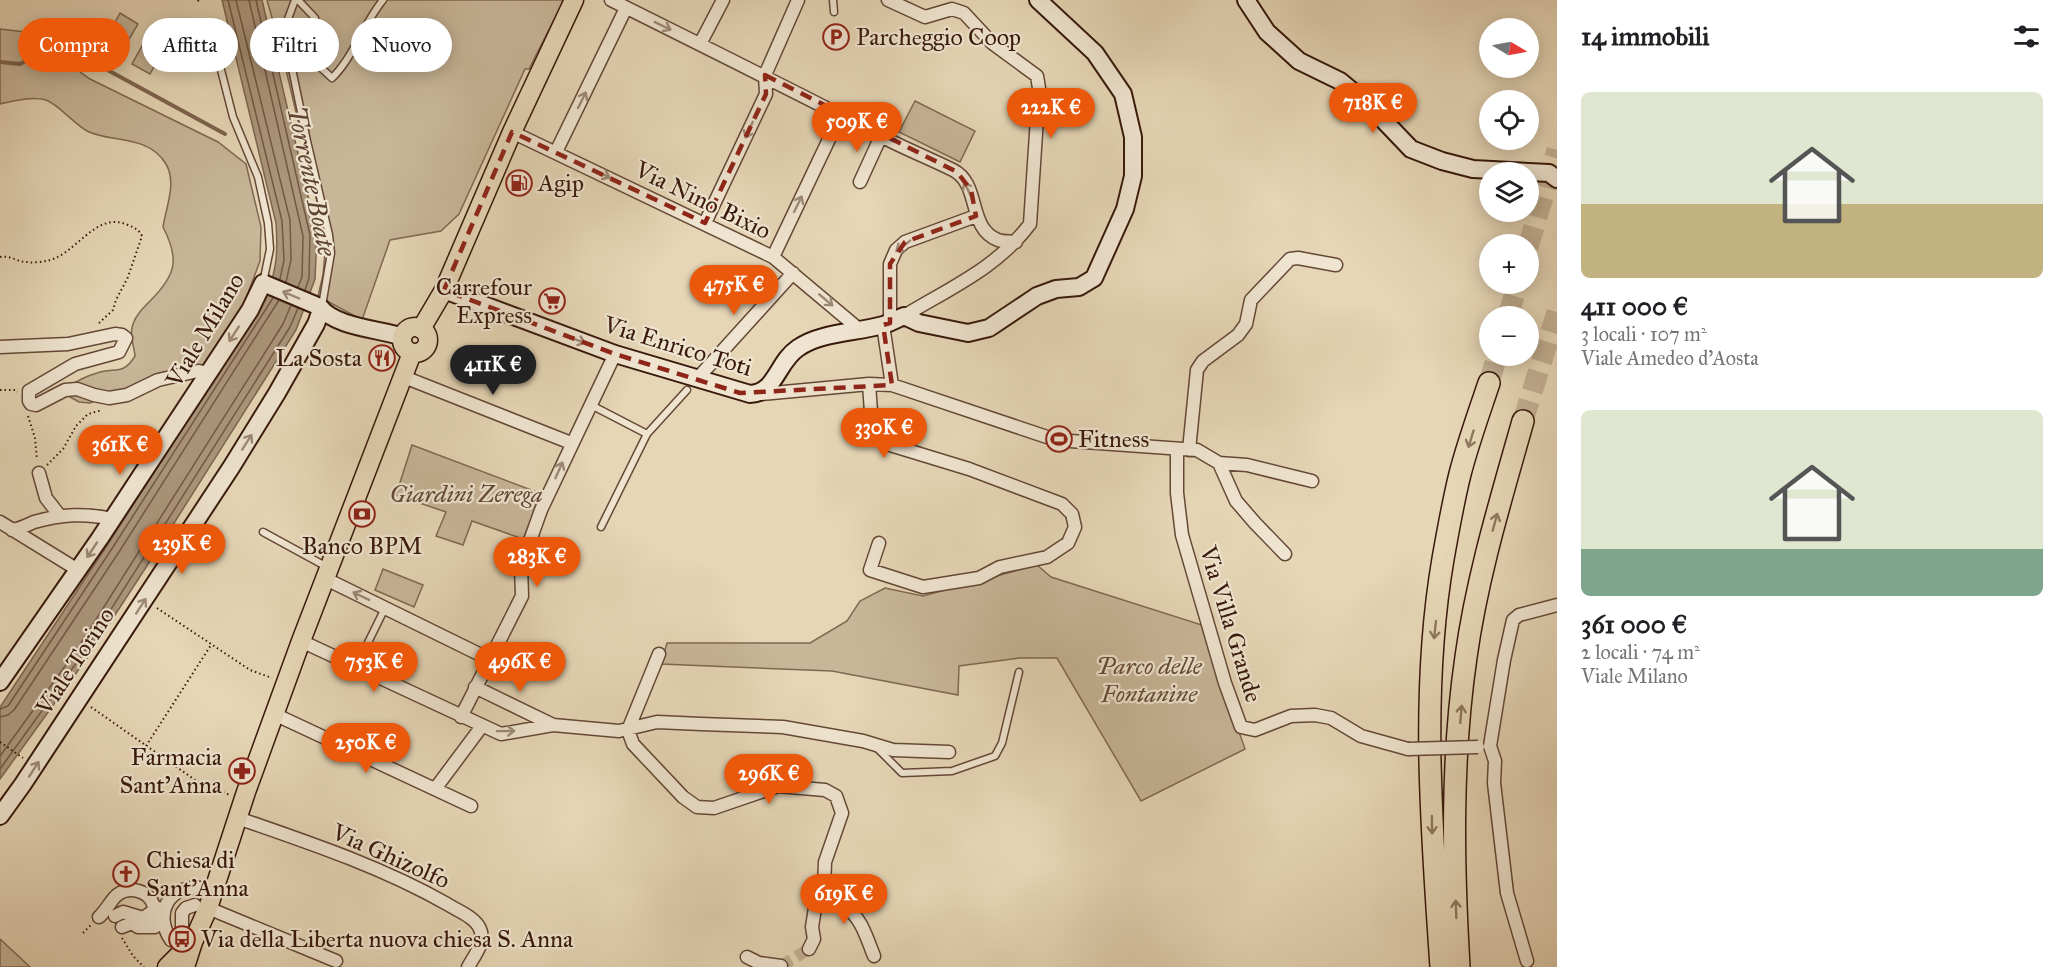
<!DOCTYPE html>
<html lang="it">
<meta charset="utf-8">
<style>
body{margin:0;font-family:"IM FELL Great Primer",serif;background:#f6f6f6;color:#202124;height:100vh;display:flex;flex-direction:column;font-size:22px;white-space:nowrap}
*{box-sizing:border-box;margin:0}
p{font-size:20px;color:#757577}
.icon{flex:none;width:33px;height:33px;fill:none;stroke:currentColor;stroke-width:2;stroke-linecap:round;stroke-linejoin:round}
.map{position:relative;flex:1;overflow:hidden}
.sheet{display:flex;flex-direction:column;background:#fff;width:510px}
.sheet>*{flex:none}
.top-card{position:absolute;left:18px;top:18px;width:570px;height:54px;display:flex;gap:12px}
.needle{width:39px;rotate:100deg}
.controls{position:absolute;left:1479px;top:18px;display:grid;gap:12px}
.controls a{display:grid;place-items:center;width:60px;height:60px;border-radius:50%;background:#fff;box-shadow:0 3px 15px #0003;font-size:30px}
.price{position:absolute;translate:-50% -51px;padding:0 14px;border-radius:21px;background:#ea580c;color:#fff;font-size:20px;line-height:39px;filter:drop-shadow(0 2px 3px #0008)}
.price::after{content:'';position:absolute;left:50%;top:36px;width:18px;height:14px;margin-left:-9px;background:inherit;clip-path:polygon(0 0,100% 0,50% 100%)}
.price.current{background:#222;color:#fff}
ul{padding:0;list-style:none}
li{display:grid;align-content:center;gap:12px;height:318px;padding:0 24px}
li span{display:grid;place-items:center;height:186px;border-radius:9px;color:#555}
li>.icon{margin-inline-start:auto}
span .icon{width:108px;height:108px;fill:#fffc;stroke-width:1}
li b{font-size:26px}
h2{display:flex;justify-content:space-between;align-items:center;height:72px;padding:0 24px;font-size:26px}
.tag{padding:0 21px;border-radius:27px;background:#fff;box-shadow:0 3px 15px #0003;font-size:21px;line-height:54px}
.tag.current{background:#ea580c;color:#fff}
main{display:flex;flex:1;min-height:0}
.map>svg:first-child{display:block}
</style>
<main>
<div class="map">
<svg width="1557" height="967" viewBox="0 0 1557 967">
<rect width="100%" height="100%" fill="#e6d6b6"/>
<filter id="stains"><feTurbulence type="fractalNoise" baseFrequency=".00333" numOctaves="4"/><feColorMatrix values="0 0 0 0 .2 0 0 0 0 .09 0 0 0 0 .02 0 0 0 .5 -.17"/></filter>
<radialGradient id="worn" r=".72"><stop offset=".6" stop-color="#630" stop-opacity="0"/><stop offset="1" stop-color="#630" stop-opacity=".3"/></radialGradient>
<path fill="#c8b699" stroke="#806852" stroke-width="1.5" d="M 267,0 L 564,0 L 529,69 L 525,69 L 459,214 L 441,231 L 390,240 L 362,320 L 318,296 L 323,275 L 326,240 L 283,57 Z
M 120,13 L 138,24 L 118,58 L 101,48 Z
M 0,29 L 25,32 L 90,79 L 218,142 L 246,164 L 261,227 L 260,261 L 244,304 L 208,361 L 199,368 L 134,386 L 90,403 L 79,402 L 70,397 L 70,386 C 78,380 87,376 97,373 C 115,367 123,376 135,356 C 134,345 129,335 133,324 C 136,315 143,308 150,301 C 176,275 180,260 163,227 C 166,207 177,183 166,164 C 148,134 110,143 87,131 C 73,123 59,105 46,100 C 33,96 13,101 0,104 Z
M 151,30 L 169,39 L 150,74 L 132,64 Z
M 915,101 L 975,131 L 960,162 L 899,132 Z
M 412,445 L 542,494 L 523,539 L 472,521 L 463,545 L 436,536 L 446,512 L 396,495 Z
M 1037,565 L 1051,577 L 1202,625 L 1245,749 L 1141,801 L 1057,658 L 1019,658 L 959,666 L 958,695 L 832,671 L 661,664 L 667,643 L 810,643 L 847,621 L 860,601 L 885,588 L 923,596 Z
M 383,569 L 423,585 L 414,607 L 375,590 Z
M 0,939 L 30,967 L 0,967 Z"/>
<path fill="#ab967c" stroke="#7d644f" stroke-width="1.5" d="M 222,0 L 262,0 L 317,234 L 315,279 L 296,330 L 152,558 L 87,658 L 0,779 L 0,707 L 108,544 L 266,297 C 277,269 278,252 276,223 Z"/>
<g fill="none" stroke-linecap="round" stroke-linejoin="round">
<path stroke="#725844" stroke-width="1.5" d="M 228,0 L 282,221 L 284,260 L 280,279
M 236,0 L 290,220 L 291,260 L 286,282
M 249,0 L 303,236 L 302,277 L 298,287
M 256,0 L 310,235 L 309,278 L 305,290
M 0,709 L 8,706 L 113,547 L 273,298
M 0,717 L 8,715 L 14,710 L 119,552 L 279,300
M 0,756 L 76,651 L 283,324 L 291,305
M 0,769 L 82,655 L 290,327 L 298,308"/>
<path stroke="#7d644f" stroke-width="4" d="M 0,62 L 20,64 L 47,50 L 69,49 L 225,134"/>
<path stroke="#c3b094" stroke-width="12" stroke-dasharray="12 6" stroke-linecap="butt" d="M 781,966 L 809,949"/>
<path stroke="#c3b094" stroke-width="21" stroke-dasharray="21 10" stroke-linecap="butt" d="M 1528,247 L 1557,150
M 1508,316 L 1518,284
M 1489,383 L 1497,356
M 1523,421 L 1557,312"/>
<g stroke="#644836" stroke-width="9">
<path id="lane" d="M 295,0 L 284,30 L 307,141 L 329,235 L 331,253 L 322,306
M 298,0 L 315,18 L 316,45 L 319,66 L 332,78 C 353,58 363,24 383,0
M 833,0 L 834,12
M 210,27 L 233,117 L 258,177 L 268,223 L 270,249 L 263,283
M 591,405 L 647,434 L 687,390
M 601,527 L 647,434
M 263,532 L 327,567
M 356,667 L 385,608
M 878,749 L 902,773 L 952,771 L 995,756 L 1002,743 L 1019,672"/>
</g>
<g stroke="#644836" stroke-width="15">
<path id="street" d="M 611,0 C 701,45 790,89 879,135 C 903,148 929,158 953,170 C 981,184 967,228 998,240 C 1003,242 1011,241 1016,242
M 888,0 L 925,17 L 952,9 L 964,13 L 992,43 L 1037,76 L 1039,88 L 1030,224 C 997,268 950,288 904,316
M 700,44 L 723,0
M 512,132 L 773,257 L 860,330
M 556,152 L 626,8
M 860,182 L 881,136
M 705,223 L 766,94 L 765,75 L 798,0
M 773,257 L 841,114
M 890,323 L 890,264 L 896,250 L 905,242 L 976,216
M 883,325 L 892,385
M 0,347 L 68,344 L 115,334 L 122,335 L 126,338 L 119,352 L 75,364 L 29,391 L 29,401 L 31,404 L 36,405 L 65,390 L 77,389 L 94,395 L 109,398 L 127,395 L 158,380 L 198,371 L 209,373
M 404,377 L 571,443
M 697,379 L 793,273
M 869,384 L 872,426 L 887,444 L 969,469 L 1062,504 L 1072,514 L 1075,527 L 1068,543 L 1047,557 L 1000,567 L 979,578 L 923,587 L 870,570 L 879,543
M 761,394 L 869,384 L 892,385 L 1056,440 L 1197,450 L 1219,463 L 1247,465 L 1312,481
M 1177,450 L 1177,493 L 1182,535 L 1225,683 L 1241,727 L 1255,730 L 1291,716 L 1315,715 L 1331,718 L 1361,736 L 1408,749
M 1189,450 L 1197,370 L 1203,361 L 1238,335 L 1246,324 L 1251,300 L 1290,259 L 1298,258 L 1336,265
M 1219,463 L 1236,501 L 1255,523 L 1285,554
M 39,473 L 46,498 L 60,516
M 0,522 L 78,570
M 12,530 C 20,529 27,525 34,522 C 62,514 85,513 113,519
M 326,579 L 489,659
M 301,641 L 501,734 L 553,725 L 619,731 L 657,722 L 701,724 L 783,727 L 863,741 L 893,750 L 949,752
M 659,654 L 628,730 L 633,744 L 683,797 L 697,807 L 714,808 L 778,786 L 825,790 L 836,796 L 842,813 L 825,862 L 824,890 L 815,908 L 812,927 L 814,939 L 809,949
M 475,687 L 553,725
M 274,714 L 471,806
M 461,717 L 522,596 L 521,566 L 541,510 L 615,354
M 435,789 L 482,726
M 238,818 C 310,843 382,867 447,904 C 458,911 475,917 480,929 C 486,942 474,956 468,967
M 824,890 C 832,898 837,901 846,907 C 862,919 867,939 874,956
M 208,908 L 336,961
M 115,916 L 123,912 L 143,918 L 158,908
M 99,917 C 106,911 111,900 117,895 C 129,886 148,890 153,904 C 156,912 153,919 155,927 L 138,927 L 132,923 L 122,927
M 182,927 L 182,913 L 186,908 L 195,905
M 171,940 C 153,914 169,884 201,888
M 747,957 L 759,963 L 781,966
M 1527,961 L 1507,893 L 1494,783 L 1495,761 L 1490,746 L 1504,660 L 1513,620 L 1519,615 L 1557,605"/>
</g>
<g stroke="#38190b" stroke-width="20">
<path id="secondary" d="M 1246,0 L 1267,32 L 1299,61 L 1340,81 L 1369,105 L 1411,149 L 1442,161 L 1473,169 L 1549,173 L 1557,179
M 444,290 L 615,354 L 750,394 C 776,393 777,362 798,348 C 821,332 855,333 883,325 C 890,323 897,319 904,316 L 919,323 L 968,333 L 989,328 L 1037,296 L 1056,289 L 1079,287 L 1094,278 L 1125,209 L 1133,176 L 1133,137 L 1123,94 L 1095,53 L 1038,0
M 0,682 L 100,538 L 250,310 L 263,283 L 320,307 C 335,327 379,329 403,337
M 0,816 L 23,784 L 232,466 L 277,393 L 316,324 L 321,310"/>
</g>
<g stroke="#38190b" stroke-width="21">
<path id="primary" d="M402 340a13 13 0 1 1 26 0a13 13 0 1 1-26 0Z
M 421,329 L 444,290 L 512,132 L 574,0
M 167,967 L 189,945
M 185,967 L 193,942 L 208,908 L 246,792 L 301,641 L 412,353"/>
</g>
<g stroke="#38190b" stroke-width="24">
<path id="highway" d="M 1441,967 C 1432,832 1420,693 1443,559 C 1448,531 1453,502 1460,474 C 1468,443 1479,413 1489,383
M 1459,967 C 1453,864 1451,760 1466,657 C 1477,577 1501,499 1523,421"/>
</g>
<path stroke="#38190b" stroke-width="2" stroke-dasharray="1.5 3" stroke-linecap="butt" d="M 198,0 L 199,3
M 0,257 C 10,255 17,262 27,262 C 33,263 40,262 46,261 C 76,256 95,210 128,225 C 135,228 139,230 142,236 L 128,277 L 116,300 L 113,310 L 98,324
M 0,390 L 16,390 L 17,392
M 28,416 L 35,438 L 37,460
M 47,465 L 63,449 L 76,426 L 88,414 L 102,410
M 157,608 L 250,670 L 272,678
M 91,707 L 198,782 L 230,795
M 0,742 L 23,758
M 146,746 L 211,645
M 83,933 L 91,925
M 122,938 L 133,956 L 144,967"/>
<use href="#lane" stroke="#efe4d0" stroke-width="6"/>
<use href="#street" stroke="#efe4d0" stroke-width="12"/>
<use href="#secondary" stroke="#efe4d0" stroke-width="16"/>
<use href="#primary" stroke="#e6d6b6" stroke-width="18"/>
<use href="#highway" stroke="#e6d6b6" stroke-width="21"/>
<g stroke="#644836" stroke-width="15" stroke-linecap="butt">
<path id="street-bridge" d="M 1408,749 L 1478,747"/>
</g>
<use href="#street-bridge" stroke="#efe4d0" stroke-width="12"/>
</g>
<defs><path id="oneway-shaft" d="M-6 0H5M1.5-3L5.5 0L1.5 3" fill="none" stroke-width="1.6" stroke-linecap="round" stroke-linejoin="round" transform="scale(1.5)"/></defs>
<g stroke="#9d8977">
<use href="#oneway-shaft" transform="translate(663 26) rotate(26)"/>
<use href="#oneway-shaft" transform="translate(582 100) rotate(-64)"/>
<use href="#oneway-shaft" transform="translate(749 130) rotate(115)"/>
<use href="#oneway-shaft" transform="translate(602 174) rotate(25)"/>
<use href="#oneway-shaft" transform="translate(968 190) rotate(-116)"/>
<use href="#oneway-shaft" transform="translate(798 204) rotate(-64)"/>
<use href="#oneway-shaft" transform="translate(903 246) rotate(143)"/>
<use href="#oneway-shaft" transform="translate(291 295) rotate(-157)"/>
<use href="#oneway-shaft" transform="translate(826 300) rotate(40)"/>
<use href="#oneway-shaft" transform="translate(234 334) rotate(123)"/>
<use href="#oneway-shaft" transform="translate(577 340) rotate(20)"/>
<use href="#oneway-shaft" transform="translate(247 442) rotate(-58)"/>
<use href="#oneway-shaft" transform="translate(559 470) rotate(-66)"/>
<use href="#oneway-shaft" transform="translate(92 550) rotate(124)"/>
<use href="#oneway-shaft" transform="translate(361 596) rotate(-154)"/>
<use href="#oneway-shaft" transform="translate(141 606) rotate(-57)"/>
<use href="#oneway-shaft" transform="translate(506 731) rotate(-1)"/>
<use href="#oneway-shaft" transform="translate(34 769) rotate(-57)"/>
</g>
<g stroke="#8f7860">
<use href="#oneway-shaft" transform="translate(1471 439) rotate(107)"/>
<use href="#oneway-shaft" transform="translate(1495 522) rotate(-75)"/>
<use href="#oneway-shaft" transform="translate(1435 630) rotate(96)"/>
<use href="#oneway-shaft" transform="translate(1461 714) rotate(-85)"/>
<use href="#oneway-shaft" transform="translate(1432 825) rotate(89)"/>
<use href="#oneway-shaft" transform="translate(1456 909) rotate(-92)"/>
</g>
<path fill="none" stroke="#8f2418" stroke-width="4.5" stroke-dasharray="12 8" stroke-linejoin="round" d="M 765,75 L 957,172 L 971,190 L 976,216 L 905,242 L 890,264 L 890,323 L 883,325 L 892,385 L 740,393 L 615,354 L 444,290 L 512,132 L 705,223 L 766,94 Z"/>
<defs>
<g id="parking-ring" transform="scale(1.35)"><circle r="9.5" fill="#efe4d0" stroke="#8f2418" stroke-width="1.5"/><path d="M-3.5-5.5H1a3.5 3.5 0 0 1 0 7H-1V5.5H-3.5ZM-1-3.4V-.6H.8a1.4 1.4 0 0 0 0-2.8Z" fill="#8f2418"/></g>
<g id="fuel-ring" transform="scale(1.35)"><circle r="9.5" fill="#efe4d0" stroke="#8f2418" stroke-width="1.5"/><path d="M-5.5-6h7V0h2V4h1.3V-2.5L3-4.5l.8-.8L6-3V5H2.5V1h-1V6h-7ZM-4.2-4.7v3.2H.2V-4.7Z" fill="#8f2418"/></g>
<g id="supermarket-ring" transform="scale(1.35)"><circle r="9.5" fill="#efe4d0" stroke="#8f2418" stroke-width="1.5"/><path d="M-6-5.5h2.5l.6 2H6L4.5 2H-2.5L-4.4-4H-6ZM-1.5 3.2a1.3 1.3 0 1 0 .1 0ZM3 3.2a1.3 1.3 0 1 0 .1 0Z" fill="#8f2418"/></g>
<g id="restaurant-ring" transform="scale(1.35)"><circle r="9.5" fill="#efe4d0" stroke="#8f2418" stroke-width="1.5"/><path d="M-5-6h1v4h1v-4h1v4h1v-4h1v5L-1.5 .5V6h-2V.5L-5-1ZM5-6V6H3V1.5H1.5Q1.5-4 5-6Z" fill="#8f2418"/></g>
<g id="stadium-ring" transform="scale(1.35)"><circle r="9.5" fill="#efe4d0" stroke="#8f2418" stroke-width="1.5"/><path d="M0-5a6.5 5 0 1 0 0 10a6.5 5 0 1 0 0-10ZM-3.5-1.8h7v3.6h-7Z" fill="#8f2418"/></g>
<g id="bank-ring" transform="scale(1.35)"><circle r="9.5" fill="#efe4d0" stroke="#8f2418" stroke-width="1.5"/><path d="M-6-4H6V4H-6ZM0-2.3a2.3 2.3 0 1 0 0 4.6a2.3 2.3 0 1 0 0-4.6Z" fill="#8f2418"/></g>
<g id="pharmacy-ring" transform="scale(1.35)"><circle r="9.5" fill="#efe4d0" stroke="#8f2418" stroke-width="1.5"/><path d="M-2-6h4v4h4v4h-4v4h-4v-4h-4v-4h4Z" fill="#8f2418"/></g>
<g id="church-ring" transform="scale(1.35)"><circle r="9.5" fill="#efe4d0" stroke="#8f2418" stroke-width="1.5"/><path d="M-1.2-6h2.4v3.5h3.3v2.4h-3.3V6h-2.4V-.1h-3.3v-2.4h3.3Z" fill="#8f2418"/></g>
<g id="bus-ring" transform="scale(1.35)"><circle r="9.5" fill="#efe4d0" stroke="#8f2418" stroke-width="1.5"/><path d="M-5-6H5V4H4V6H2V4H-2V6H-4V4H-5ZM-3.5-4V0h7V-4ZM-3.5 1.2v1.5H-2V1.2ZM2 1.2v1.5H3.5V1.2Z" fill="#8f2418"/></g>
</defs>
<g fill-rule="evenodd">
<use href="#parking-ring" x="836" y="37"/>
<use href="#fuel-ring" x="519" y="183"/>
<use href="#supermarket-ring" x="552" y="301"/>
<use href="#restaurant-ring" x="382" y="358"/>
<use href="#stadium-ring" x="1059" y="439"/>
<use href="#bank-ring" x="362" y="514"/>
<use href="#pharmacy-ring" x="242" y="771"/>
<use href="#church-ring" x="126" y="874"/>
<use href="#bus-ring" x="182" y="939"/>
</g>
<g text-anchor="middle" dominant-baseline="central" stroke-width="4.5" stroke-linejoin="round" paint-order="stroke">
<g font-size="24" fill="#38190b" stroke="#efe4d0" text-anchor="start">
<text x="856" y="37">Parcheggio Coop</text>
<text x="538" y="183">Agip</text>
<text x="532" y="287" text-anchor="end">Carrefour<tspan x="532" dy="28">Express</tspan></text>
<text x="362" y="358" text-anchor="end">La Sosta</text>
<text x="1078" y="439">Fitness</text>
<text x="362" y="546" text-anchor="middle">Banco BPM</text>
<text x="222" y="757" text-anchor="end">Farmacia<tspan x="222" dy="28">Sant'Anna</tspan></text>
<text x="146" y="860">Chiesa di<tspan x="146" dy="28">Sant'Anna</tspan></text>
<text x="201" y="939">Via della Liberta nuova chiesa S. Anna</text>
</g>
<g font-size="24" fill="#38190b" stroke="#efe4d0">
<text transform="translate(703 200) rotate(26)">Via Nino Bixio</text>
<text transform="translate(205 330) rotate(-59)">Viale Milano</text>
<text transform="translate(678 346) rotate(17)">Via Enrico Toti</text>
<text transform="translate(1231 624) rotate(73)">Via Villa Grande</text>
<text transform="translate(75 661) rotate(-57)">Viale Torino</text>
<text transform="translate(391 856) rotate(24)">Via Ghizolfo</text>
</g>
<g font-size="24" font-style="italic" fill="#634836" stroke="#efe4d0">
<text x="466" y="494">Giardini Zerega</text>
<text x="1149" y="666">Parco delle<tspan x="1149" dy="28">Fontanine</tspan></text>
</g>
<g font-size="26" font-style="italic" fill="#604533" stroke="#efe4d0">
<text transform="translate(312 181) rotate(78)">Torrente Boate</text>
</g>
</g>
<rect width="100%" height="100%" filter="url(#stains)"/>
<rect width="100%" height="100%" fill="url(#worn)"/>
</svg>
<div class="controls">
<a><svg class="needle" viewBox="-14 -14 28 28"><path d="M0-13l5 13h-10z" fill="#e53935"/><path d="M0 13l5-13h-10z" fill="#757577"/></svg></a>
<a><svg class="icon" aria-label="locate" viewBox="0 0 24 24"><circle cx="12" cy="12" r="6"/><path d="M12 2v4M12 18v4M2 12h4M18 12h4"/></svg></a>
<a><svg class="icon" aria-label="layers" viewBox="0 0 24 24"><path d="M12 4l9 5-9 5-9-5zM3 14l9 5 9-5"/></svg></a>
<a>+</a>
<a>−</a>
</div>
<b class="price" style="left:1373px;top:134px">718K €</b>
<b class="price" style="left:1051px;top:139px">222K €</b>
<b class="price" style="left:857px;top:153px">509K €</b>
<b class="price" style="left:734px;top:316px">475K €</b>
<b class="price current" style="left:493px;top:396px">411K €</b>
<b class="price" style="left:884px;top:459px">330K €</b>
<b class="price" style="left:120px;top:476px">361K €</b>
<b class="price" style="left:182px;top:575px">239K €</b>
<b class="price" style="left:537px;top:588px">283K €</b>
<b class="price" style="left:374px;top:693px">753K €</b>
<b class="price" style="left:520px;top:693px">496K €</b>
<b class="price" style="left:366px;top:774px">250K €</b>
<b class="price" style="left:769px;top:805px">296K €</b>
<b class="price" style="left:844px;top:925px">619K €</b>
<div class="top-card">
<a class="tag current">Compra</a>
<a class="tag">Affitta</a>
<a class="tag">Filtri</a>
<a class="tag">Nuovo</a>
</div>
</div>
<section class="sheet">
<h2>14 immobili<svg class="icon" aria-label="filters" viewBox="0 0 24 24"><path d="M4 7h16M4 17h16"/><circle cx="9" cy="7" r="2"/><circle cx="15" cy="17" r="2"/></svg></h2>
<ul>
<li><span style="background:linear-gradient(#dfe7d0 60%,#c2b280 0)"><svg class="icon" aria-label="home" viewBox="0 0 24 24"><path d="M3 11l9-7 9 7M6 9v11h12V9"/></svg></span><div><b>411 000 €</b><p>3 locali · 107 m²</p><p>Viale Amedeo d'Aosta</p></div></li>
<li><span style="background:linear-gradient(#dfe7d0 75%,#7fa58c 0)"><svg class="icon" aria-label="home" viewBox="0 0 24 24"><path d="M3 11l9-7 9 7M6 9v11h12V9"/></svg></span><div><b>361 000 €</b><p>2 locali · 74 m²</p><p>Viale Milano</p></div></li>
</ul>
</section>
</main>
